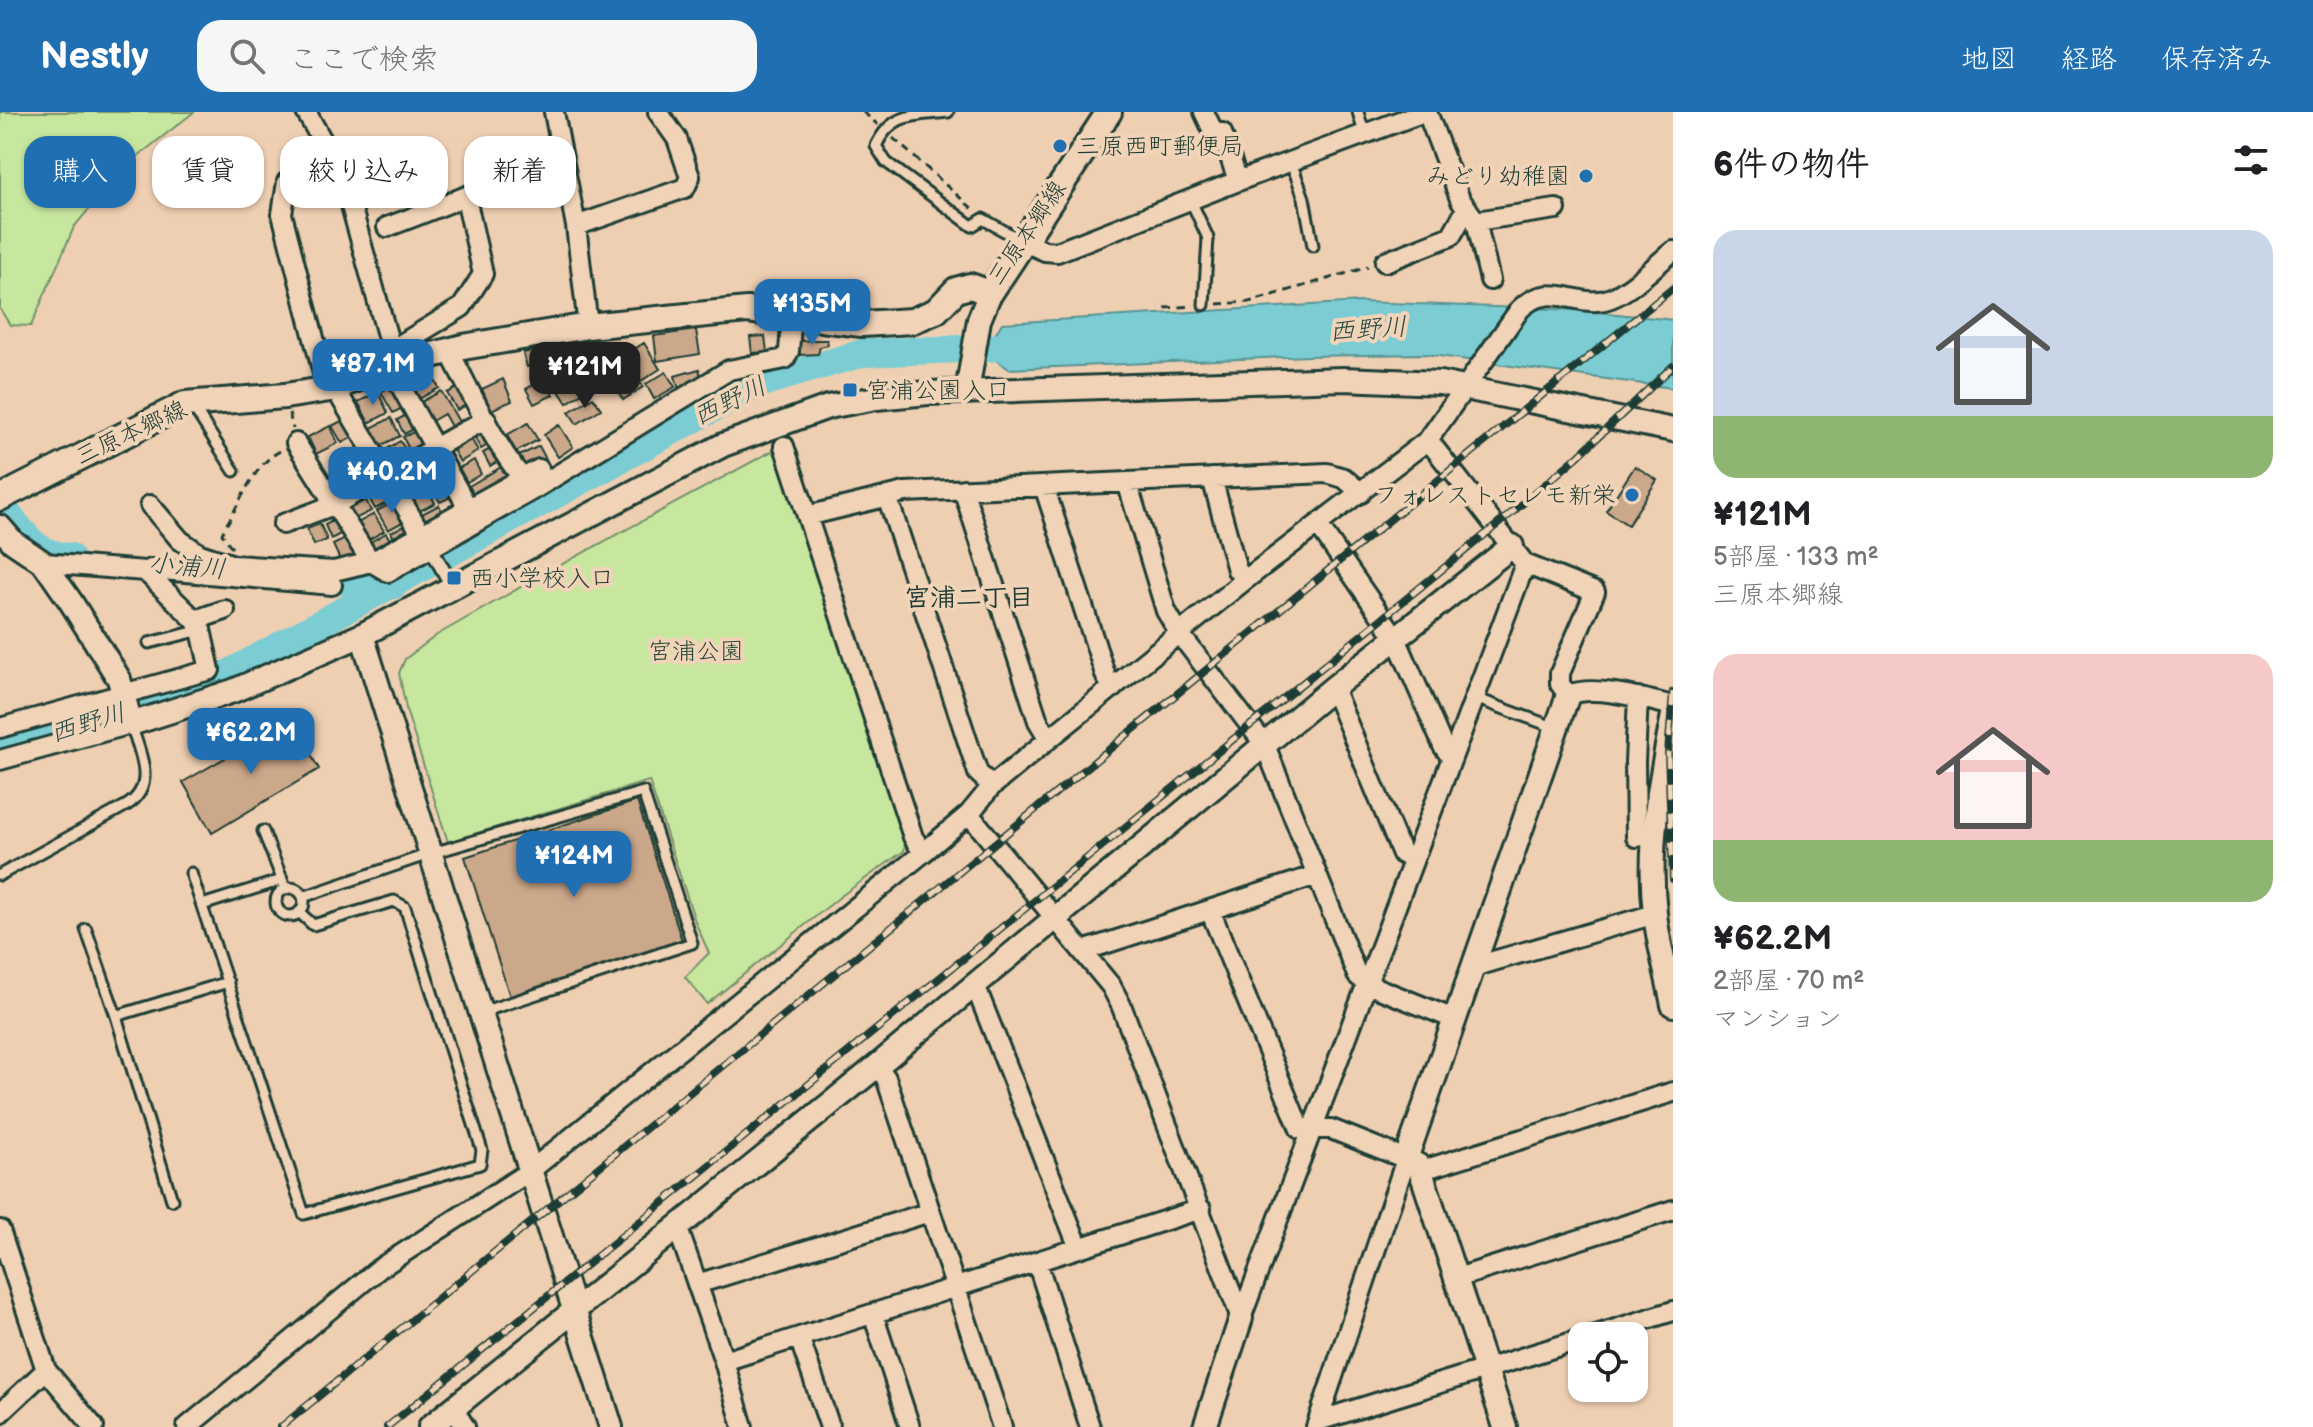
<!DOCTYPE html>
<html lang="ja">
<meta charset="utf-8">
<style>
body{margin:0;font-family:"Balsamiq Sans","Klee One",sans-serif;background:#f6f6f6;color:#202124;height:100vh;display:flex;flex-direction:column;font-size:30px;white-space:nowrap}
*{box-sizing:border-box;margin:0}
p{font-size:26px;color:#757577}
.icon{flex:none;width:44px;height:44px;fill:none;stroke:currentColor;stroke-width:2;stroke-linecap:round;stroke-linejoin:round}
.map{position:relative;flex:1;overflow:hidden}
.side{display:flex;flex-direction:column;background:#fff;width:640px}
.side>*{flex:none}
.hud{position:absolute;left:24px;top:24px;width:760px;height:72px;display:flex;gap:16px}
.buttons{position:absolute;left:1568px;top:1210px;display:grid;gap:16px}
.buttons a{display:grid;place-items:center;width:80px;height:80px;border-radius:16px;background:#fff;box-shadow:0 2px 6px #0004;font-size:40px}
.price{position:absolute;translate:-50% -68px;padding:0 18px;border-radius:16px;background:#1f6fb2;color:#fff;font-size:26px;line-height:52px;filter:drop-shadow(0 2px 4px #0008)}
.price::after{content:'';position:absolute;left:50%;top:48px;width:24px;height:18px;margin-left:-12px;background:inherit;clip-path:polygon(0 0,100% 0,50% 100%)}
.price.on{background:#222;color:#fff}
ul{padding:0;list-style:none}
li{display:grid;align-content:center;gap:16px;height:424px;padding:0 40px}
li span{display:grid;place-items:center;height:248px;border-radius:24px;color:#555}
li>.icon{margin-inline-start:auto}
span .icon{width:144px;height:144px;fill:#fffc;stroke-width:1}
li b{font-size:34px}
h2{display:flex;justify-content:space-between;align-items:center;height:96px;padding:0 40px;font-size:34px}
.tag{padding:0 28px;border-radius:24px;background:#fff;box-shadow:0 2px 6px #0004;font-size:28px;line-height:72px}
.tag.on{background:#1f6fb2;color:#fff}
header{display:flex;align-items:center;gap:48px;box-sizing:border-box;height:112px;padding:0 40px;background:#1f6fb2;color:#fff}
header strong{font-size:38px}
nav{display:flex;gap:44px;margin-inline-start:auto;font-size:28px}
.search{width:560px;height:72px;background:#f6f6f6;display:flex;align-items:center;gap:20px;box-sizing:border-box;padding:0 28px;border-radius:24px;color:#757577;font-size:30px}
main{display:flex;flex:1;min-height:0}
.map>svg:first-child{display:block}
</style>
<header>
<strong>Nestly</strong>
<div class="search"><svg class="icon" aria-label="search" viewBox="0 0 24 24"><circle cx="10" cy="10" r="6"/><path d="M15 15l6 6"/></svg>ここで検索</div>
<nav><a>地図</a><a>経路</a><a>保存済み</a></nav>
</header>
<main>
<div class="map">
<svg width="1673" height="1315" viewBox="0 0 1673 1315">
<rect width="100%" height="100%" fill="#efcfb2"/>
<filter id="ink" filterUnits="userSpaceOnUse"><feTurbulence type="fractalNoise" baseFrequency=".0125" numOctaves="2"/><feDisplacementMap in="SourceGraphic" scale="16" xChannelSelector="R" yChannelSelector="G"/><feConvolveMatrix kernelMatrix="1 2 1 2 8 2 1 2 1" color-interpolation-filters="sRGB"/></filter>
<g filter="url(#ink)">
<path fill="#c7e79f" stroke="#73926a" stroke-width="2" d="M 0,0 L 194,0 L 124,55 L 74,115 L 31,214 L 10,213 L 0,197 Z
M 772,339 L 782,350 L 905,730 L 904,739 L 841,784 L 707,892 L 685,865 L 709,841 L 696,812 L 649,669 L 448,730 L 407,601 L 399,561 L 405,547 L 437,523 L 540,464 Z"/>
<path fill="#7ccdd3" stroke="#579393" stroke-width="2" d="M 1362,190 L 1579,198 L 1673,208 L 1673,276 L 1424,242 L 1309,244 L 1009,257 L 997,249 L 993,226 L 1002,211 Z"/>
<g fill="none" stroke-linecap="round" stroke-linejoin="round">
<path stroke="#7ccdd3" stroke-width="28" d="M 0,394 C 26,419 28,441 70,445
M 303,465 L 394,473
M 0,639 L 143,596 L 222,565 L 758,272 L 863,241 L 1031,234"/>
</g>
<path fill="#cca88a" stroke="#1f3d34" stroke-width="2" d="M 696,218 L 700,242 L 657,249 L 654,224 Z
M 765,224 L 767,240 L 752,241 L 750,225 Z
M 817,228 L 827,228 L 828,233 L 820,235 L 818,242 L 800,243 L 800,229 Z
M 644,231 L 660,257 L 641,269 L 625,243 Z
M 618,236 L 630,257 L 613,267 L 601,246 Z
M 542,237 L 546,250 L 527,255 L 523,241 Z
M 568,247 L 577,262 L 555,275 L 546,260 Z
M 427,253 L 439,276 L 419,287 L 406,264 Z
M 699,257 L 703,271 L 679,278 L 675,264 Z
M 633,258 L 643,275 L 623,288 L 613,271 Z
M 666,260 L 675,275 L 654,287 L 646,272 Z
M 580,265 L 588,277 L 567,291 L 559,279 Z
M 503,267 L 512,289 L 491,298 L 482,277 Z
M 544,267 L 553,283 L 534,292 L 526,277 Z
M 396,271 L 408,293 L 393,301 L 381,280 Z
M 463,273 L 472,290 L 457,298 L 447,281 Z
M 441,279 L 461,313 L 453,318 L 444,302 L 432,309 L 421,290 Z
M 378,280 L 388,301 L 369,311 L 358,290 Z
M 593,285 L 601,297 L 577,312 L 569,300 Z
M 412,300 L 420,314 L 404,322 L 397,308 Z
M 349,305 L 359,322 L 342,331 L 332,314 Z
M 391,306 L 400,324 L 380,334 L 371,316 Z
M 528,311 L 538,328 L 516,340 L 507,323 Z
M 484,313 L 494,329 L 481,337 L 472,321 Z
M 559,313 L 573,335 L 558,345 L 544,323 Z
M 330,314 L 338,331 L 316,342 L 308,325 Z
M 423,316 L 432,333 L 412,344 L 403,325 Z
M 469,323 L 478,339 L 460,350 L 451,334 Z
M 400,329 L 409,343 L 391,354 L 382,340 Z
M 498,333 L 505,345 L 490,354 L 483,341 Z
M 539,334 L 547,349 L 527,359 L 519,344 Z
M 435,341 L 445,361 L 428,370 L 417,349 Z
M 371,343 L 382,361 L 363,372 L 353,354 Z
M 474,348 L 481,362 L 467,370 L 459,356 Z
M 508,351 L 516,365 L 477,387 L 469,374 Z
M 350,353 L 359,372 L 339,383 L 329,364 Z
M 415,353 L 425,371 L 403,383 L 393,365 Z
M 1635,354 L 1657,368 L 1628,413 L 1606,399 Z
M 445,364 L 455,383 L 440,390 L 430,372 Z
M 386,369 L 396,386 L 375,397 L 366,380 Z
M 426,374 L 435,391 L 414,402 L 405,384 Z
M 364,384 L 371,399 L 351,409 L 344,394 Z
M 397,388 L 408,407 L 388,418 L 377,399 Z
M 439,393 L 445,406 L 424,416 L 418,404 Z
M 374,402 L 384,419 L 366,429 L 356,412 Z
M 340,405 L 346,419 L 331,427 L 325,413 Z
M 409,411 L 415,424 L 397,433 L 391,420 Z
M 320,412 L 327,428 L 314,433 L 307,417 Z
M 386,421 L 394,435 L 375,446 L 367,432 Z
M 351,424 L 361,443 L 342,452 L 333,433 Z
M 291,608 L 319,657 L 212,721 L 183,670 Z
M 637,689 L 682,829 L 510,885 L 465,745 Z"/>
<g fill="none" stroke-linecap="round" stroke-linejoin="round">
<g stroke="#1f3d34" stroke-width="15">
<path id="service" d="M 948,0 C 913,4 892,0 876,34 L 886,50 L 972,114 L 983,107 L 1022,129
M 1358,0 L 1364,21
M 1291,50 L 1304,86 L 1313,134
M 1191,89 L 1208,126 L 1204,193
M 196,293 L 196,299 L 234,359
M 149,531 L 201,518
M 1475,586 L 1556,616
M 263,719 L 284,772
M 191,761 L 304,1102 L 480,1052 L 482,1038 L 405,795 L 394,789 L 313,813 L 299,800
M 0,763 L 127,693 C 158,673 139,640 131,612
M276 790a14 14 0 1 1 28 0a14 14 0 1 1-28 0Z
M 303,785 L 429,742 L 643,680 L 692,831 L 482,900
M 202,793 L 282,768
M 86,817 L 116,904 L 172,1088
M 116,904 L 228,870"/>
</g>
<g stroke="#1f3d34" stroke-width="18">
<path id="pedestrian" d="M 431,436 L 448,467"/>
</g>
<g stroke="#1f3d34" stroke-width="24">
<path id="minor" d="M 306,0 L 343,65 L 395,252
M 554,0 L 576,114 L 588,214
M 1204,0 L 1213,19 L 1222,21 L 1238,69
M 1427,0 L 1460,87 L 1476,109 L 1490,168
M 287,70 L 282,102 L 326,273 L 339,283 L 422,423
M 466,86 L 483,162 L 462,195 L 403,231 L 399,236 L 394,262 L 468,396
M 1476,109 L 1556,97
M 576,114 L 685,76 L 690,65 L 677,27 L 658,0
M 387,115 C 447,93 503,68 563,46
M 1022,129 L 1045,139 L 1057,140 L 1238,69 L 1424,0
M 1385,150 L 1451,124 L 1467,96
M 449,239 C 472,282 499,344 533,378 L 729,258 L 785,247 L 789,239 L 792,202
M 296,331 L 371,450 L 388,460 L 533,378
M 784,334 L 913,725 L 923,741
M 1212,366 L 1237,458 L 1245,468
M 1127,370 L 1166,499 L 1179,521 L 1265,633 L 1357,863 L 1367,872 L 1454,907
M 1044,374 L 1106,565 L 1113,576
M 963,377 L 1038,609 L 1049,627
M 887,384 L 978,661 L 992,674
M 150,393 L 180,428 L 200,442 L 234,453 L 334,459 L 371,450 L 539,357
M 807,404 L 905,380 L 1327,361 L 1344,366 L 1361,381
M 283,412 L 336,392 L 486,307
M 1318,413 L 1396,526 L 1443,634 L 1452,646
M 1525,452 L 1595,480 L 1560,561 L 1560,572 L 1568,583 C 1595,572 1644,587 1673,594
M 146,460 L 151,457 L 332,473
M 195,508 L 225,498
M 1333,576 L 1402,742 L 1414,746
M 1638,585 L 1635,650 L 1636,725 L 1654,722
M 0,616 L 210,558 L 201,518 L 195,508 L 145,459 L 44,451
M 0,648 L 131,612
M 969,702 L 1111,874 L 1121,893 L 1241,1206
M 1210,798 L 1300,1017 L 1331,1017 L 1406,1047 L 1316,1315
M 1083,839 L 1317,763
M 1473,855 L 1655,802
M 975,873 L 1079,1136
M 877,954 L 886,966 L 1002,1315
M 1419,1054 L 1426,1057 L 1673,980
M 677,1114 L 724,1249 L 743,1315
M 0,1118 L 46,1258 L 94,1315
M 1037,1150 L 1090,1315
M 1457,1166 L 1673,1098
M 697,1172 L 930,1100
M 873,1202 L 910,1315
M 1241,1206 L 1525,452 L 1428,328
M 1593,1224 L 1673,1199
M 799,1225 L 830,1315
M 724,1249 L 1201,1097
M 453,1296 L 465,1315
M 0,1301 L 46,1258
M 1318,1309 L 1582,1227
M 187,1315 L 380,1156 L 530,1059 L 923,741 L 969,702 L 992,674 L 1049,627 L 1245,468 L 1428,328 L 1520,197 C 1552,166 1579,199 1611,186 C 1631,178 1656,153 1673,139"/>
</g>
<g stroke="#1f3d34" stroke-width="28">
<path id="tertiary" d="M 967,280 L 979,208 L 990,181
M 0,415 L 13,430 L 44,451 L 71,490 L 119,567 L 131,612 L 233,579 L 362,523 L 723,333 L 828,295 L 876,286 L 928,281 L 1343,267 L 1440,271 L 1673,318
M 362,523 L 611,1315
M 1673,603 C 1660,669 1647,734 1655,801 C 1658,832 1667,862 1673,893
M 430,1315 L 877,954 L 1333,576 L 1512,434
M 1205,1315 L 1241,1206
M 1505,1315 L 1424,1069 L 1419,1054 L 1406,1047 L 1568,583"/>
</g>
<g stroke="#1f3d34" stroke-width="30">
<path id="secondary" d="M 0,386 L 185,292 L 285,284 L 330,277 L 395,253 L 463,235 L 588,214 L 747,198 L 862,212 L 912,209 L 936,199 L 956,178 L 970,174 L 990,181 L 1109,0"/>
</g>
<path stroke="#1f3d34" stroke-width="3" stroke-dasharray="8 6" stroke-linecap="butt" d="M 863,0 L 878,13
M 893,26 L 974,98
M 1217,192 L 1249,190 L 1368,155
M 1165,196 L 1193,194
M 289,301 L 293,317
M 232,436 L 222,422 L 225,415 C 241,390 253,353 280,339"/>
<use href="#service" stroke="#f1d4b8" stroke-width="9"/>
<use href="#pedestrian" stroke="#f1d4b8" stroke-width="12"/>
<use href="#minor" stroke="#f1d4b8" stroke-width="18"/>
<use href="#tertiary" stroke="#f1d4b8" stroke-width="22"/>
<use href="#secondary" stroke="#f1d4b8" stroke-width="24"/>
<g stroke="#1f3d34" stroke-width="8">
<path id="rail" d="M 1673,580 L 1668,641 L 1673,767
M 281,1315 L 1673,176
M 387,1315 L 1508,404 L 1576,346 L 1673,254"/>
</g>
<use href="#rail" stroke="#f1d4b8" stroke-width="5" stroke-dasharray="15" stroke-linecap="butt"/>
</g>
</g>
<g fill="#1f6fb2" stroke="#f1d4b8" stroke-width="3">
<circle cx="1060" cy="34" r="8"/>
<circle cx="1586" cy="64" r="8"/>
<rect x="842" y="270" width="16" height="16" rx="4"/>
<circle cx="1632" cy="383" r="8"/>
<rect x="446" y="458" width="16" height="16" rx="4"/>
</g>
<g text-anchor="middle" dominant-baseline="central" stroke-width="8" stroke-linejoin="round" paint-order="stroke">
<g font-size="24" fill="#1f3d34" stroke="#f1d4b8" text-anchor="start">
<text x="1076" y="34">三原西町郵便局</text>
<text x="1570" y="64" text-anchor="end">みどり幼稚園</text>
<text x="866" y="278">宮浦公園入口</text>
<text x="1616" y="383" text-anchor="end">フォレストセレモ新栄</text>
<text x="470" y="466">西小学校入口</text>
</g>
<g font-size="24" fill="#1f3d34" stroke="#f1d4b8">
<text transform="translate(1027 121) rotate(-56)">三原本郷線</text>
<text transform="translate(131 321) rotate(-25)">三原本郷線</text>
</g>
<g font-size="24" fill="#274639" stroke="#f1d4b8">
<text x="696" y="539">宮浦公園</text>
</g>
<g font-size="26" font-style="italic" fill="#284b44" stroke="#f1d4b8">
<text transform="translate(1368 218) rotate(-4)">西野川</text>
<text transform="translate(730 290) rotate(-26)">西野川</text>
<text transform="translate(187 455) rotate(5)">小浦川</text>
<text transform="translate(88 612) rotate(-17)">西野川</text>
</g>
<g font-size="26" font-weight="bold" fill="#1f3d34" stroke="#f1d4b8">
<text x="969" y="486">宮浦二丁目</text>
</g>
</g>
</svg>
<div class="buttons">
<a><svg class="icon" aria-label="locate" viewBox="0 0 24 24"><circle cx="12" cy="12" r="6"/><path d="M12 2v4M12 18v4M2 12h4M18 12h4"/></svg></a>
</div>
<b class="price" style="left:812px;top:235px">¥135M</b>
<b class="price" style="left:373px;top:295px">¥87.1M</b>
<b class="price on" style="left:585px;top:298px">¥121M</b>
<b class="price" style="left:392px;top:403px">¥40.2M</b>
<b class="price" style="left:251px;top:664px">¥62.2M</b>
<b class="price" style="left:574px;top:787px">¥124M</b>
<div class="hud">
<a class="tag on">購入</a>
<a class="tag">賃貸</a>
<a class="tag">絞り込み</a>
<a class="tag">新着</a>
</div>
</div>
<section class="side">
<h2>6件の物件<svg class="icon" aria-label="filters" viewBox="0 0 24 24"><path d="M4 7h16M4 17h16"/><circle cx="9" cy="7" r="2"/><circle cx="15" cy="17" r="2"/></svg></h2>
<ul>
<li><span style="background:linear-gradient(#c9d6e8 75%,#8fb573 0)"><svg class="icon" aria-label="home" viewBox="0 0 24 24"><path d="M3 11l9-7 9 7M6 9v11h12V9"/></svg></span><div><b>¥121M</b><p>5部屋 · 133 m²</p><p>三原本郷線</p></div></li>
<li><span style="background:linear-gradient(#f6c9c9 75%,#8fb573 0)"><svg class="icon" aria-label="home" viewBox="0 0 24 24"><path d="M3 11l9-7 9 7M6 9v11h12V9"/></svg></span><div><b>¥62.2M</b><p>2部屋 · 70 m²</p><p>マンション</p></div></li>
</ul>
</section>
</main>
